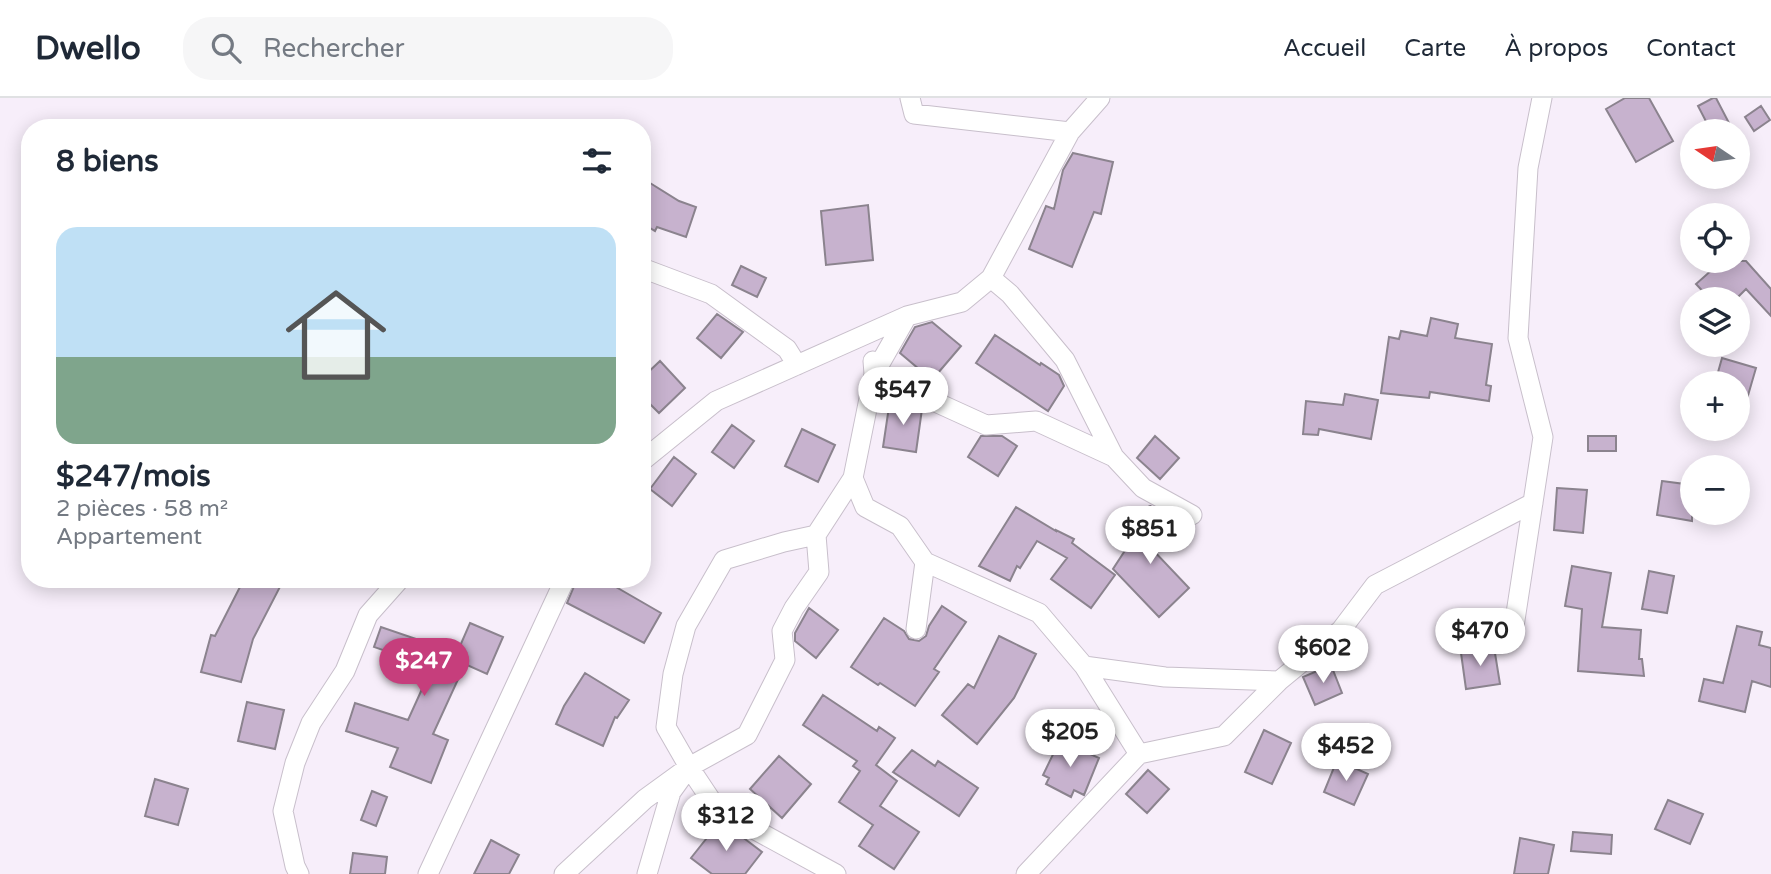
<!DOCTYPE html>
<html lang="fr">
<meta charset="utf-8">
<style>
body{margin:0;font-family:"Varela Round",sans-serif;background:#f6f6f7;color:#1f2937;height:100vh;display:flex;flex-direction:column;font-size:26px;white-space:nowrap}
*{box-sizing:border-box;margin:0}
p{font-size:23px;color:#747a83}
.icon{flex:none;width:38px;height:38px;fill:none;stroke:currentColor;stroke-width:2;stroke-linecap:round;stroke-linejoin:round}
.map{position:relative;flex:1;overflow:hidden}
.side{position:absolute;left:21px;top:21px;width:630px;height:469px;display:flex;flex-direction:column;background:#fff;border-radius:28px;box-shadow:0 4px 18px #0003}
.side>*{flex:none}
.needle{width:46px;rotate:283deg}
.tools{position:absolute;left:1680px;top:21px;display:grid;gap:14px}
.tools a{display:grid;place-items:center;width:70px;height:70px;border-radius:50%;background:#fff;box-shadow:0 4px 18px #0003;font-size:35px}
.price{position:absolute;translate:-50% -60px;padding:0 16px;border-radius:24px;background:#fff;color:#222;font-size:23px;line-height:46px;filter:drop-shadow(0 2px 4px #0008)}
.price::after{content:'';position:absolute;left:50%;top:42px;width:21px;height:16px;margin-left:-10px;background:inherit;clip-path:polygon(0 0,100% 0,50% 100%)}
.price.on{background:#c63e7c;color:#fff}
ul{padding:0;list-style:none}
li{display:grid;align-content:center;gap:14px;height:371px;padding:0 35px}
li+li{border-top:2px solid #e0e1e3}
li span{display:grid;place-items:center;height:217px;border-radius:21px;color:#555}
li>.icon{margin-inline-start:auto}
span .icon{width:126px;height:126px;fill:#fffc;stroke-width:1}
li b{font-size:30px}
h2{display:flex;justify-content:space-between;align-items:center;height:84px;padding:0 35px;font-size:30px}
header{display:flex;align-items:center;gap:42px;box-sizing:border-box;height:98px;padding:0 35px;background:#fff;border-bottom:2px solid #e0e1e3}
header strong{font-size:33px}
nav{display:flex;gap:38px;margin-inline-start:auto;font-size:24px}
.search{width:490px;height:63px;background:#f6f6f7;display:flex;align-items:center;gap:18px;box-sizing:border-box;padding:0 24px;border-radius:28px;color:#747a83;font-size:26px}
.map>svg:first-child{display:block}
</style>
<header>
<strong>Dwello</strong>
<div class="search"><svg class="icon" aria-label="search" viewBox="0 0 24 24"><circle cx="10" cy="10" r="6"/><path d="M15 15l6 6"/></svg>Rechercher</div>
<nav><a>Accueil</a><a>Carte</a><a>À propos</a><a>Contact</a></nav>
</header>
<div class="map">
<svg width="1771" height="776" viewBox="0 0 1771 776">
<rect width="100%" height="100%" fill="#f7eefa"/>
<path fill="#c7b2ce" stroke="#8b838e" stroke-width="2" d="M 1625,0 L 1649,0 L 1673,43 L 1636,64 L 1606,11 Z
M 1713,0 L 1716,0 L 1729,25 L 1711,33 L 1698,8 Z
M 1761,8 L 1770,22 L 1754,33 L 1745,19 Z
M 1073,55 L 1113,64 L 1101,116 L 1094,114 L 1072,169 L 1029,151 L 1046,108 L 1054,111 L 1063,72 Z
M 642,80 L 679,103 L 696,109 L 686,139 L 657,129 L 655,133 L 642,125 Z
M 868,107 L 873,162 L 826,167 L 821,113 Z
M 1722,163 L 1746,163 L 1771,191 L 1771,218 L 1746,191 L 1736,201 L 1710,201 L 1696,186 Z
M 741,168 L 766,180 L 757,199 L 732,187 Z
M 717,216 L 743,234 L 721,260 L 697,240 Z
M 1431,220 L 1458,226 L 1455,240 L 1492,246 L 1486,287 L 1491,288 L 1489,303 L 1430,294 L 1429,300 L 1381,295 L 1389,239 L 1399,241 L 1401,233 L 1427,238 Z
M 932,224 L 961,248 L 932,282 L 900,255 L 915,229 Z
M 995,237 L 1040,267 L 1041,265 L 1059,277 L 1064,288 L 1048,313 L 976,265 Z
M 1722,260 L 1756,270 L 1742,318 L 1738,317 L 1738,285 L 1715,285 Z
M 660,263 L 685,290 L 659,315 L 642,298 L 642,280 Z
M 1345,296 L 1378,302 L 1371,341 L 1319,331 L 1318,337 L 1303,336 L 1306,303 L 1343,307 Z
M 890,302 L 908,305 L 922,311 L 916,354 L 883,349 Z
M 732,327 L 754,343 L 734,370 L 712,354 Z
M 802,331 L 835,347 L 818,384 L 785,368 Z
M 981,338 L 1002,338 L 1017,348 L 998,378 L 968,359 Z
M 1155,338 L 1179,360 L 1160,381 L 1137,360 Z
M 1588,338 L 1616,338 L 1616,353 L 1588,353 Z
M 674,359 L 696,376 L 672,408 L 650,391 Z
M 1662,383 L 1692,387 L 1692,423 L 1657,417 Z
M 1557,390 L 1587,392 L 1583,435 L 1554,432 Z
M 1150,408 L 1170,419 L 1150,449 L 1189,490 L 1159,519 L 1113,471 L 1145,422 L 1136,414 Z
M 1016,409 L 1056,433 L 1056,432 L 1074,441 L 1072,445 L 1115,477 L 1091,510 L 1051,481 L 1067,460 L 1037,443 L 1020,470 L 1017,468 L 1010,483 L 979,468 Z
M 1572,468 L 1611,475 L 1602,529 L 1641,532 L 1639,561 L 1642,561 L 1644,578 L 1578,573 L 1582,511 L 1565,508 Z
M 1649,473 L 1674,478 L 1667,515 L 1642,511 Z
M 244,481 L 284,481 L 253,541 L 241,584 L 201,574 L 211,537 L 215,538 Z
M 577,481 L 602,481 L 661,515 L 644,545 L 567,505 Z
M 942,508 L 966,524 L 934,571 L 939,574 L 915,608 L 880,585 L 878,587 L 851,569 L 884,520 L 904,533 L 909,541 L 919,543 L 926,538 L 929,528 Z
M 809,510 L 838,532 L 816,560 L 795,543 L 795,535 Z
M 470,525 L 503,539 L 487,576 L 465,566 L 433,636 L 448,642 L 431,685 L 390,669 L 398,650 L 346,633 L 355,605 L 408,622 L 432,569 L 374,549 L 381,529 L 457,555 Z
M 1737,528 L 1762,534 L 1759,547 L 1771,550 L 1771,589 L 1752,583 L 1745,614 L 1699,603 L 1704,581 L 1723,585 Z
M 999,538 L 1036,556 L 1014,600 L 977,646 L 942,617 L 968,586 L 974,590 Z
M 1494,549 L 1500,586 L 1466,591 L 1461,555 Z
M 1331,567 L 1342,595 L 1315,607 L 1303,579 Z
M 585,575 L 629,602 L 617,620 L 615,619 L 603,648 L 556,626 L 564,608 Z
M 823,597 L 877,633 L 879,629 L 895,640 L 876,667 L 897,683 L 880,708 L 919,734 L 894,771 L 859,748 L 873,727 L 839,704 L 860,673 L 853,668 L 857,663 L 803,627 Z
M 247,604 L 284,612 L 275,651 L 238,643 Z
M 1264,632 L 1291,645 L 1272,686 L 1245,674 Z
M 1060,642 L 1099,660 L 1084,697 L 1074,692 L 1071,699 L 1046,686 L 1049,680 L 1043,677 Z
M 912,652 L 935,668 L 938,663 L 978,690 L 959,718 L 893,674 Z
M 779,658 L 811,686 L 782,720 L 750,691 Z
M 1337,662 L 1368,676 L 1354,707 L 1324,694 Z
M 1148,672 L 1169,691 L 1147,715 L 1126,696 Z
M 155,681 L 188,691 L 178,727 L 145,718 Z
M 372,693 L 387,699 L 376,728 L 361,722 Z
M 1668,702 L 1703,716 L 1690,746 L 1655,731 Z
M 718,726 L 741,738 L 762,754 L 745,776 L 712,776 L 691,760 Z
M 1573,734 L 1612,737 L 1611,756 L 1571,753 Z
M 1520,740 L 1554,747 L 1548,776 L 1514,776 Z
M 491,742 L 519,757 L 509,776 L 474,776 Z
M 353,755 L 387,759 L 385,776 L 350,776 Z"/>
<g fill="none" stroke-linecap="round" stroke-linejoin="round">
<g stroke="#c8bfcb" stroke-width="21">
<path id="street" d="M 910,0 L 914,16 L 1070,34
M 642,170 L 711,196 L 787,251 L 797,267
M 991,180 L 1010,196 L 1065,262 L 1114,359
M 873,263 L 874,276 L 986,327 L 1036,323 L 1114,359 L 1143,390 L 1192,417
M 642,363 L 716,303 L 907,218 L 962,204 L 991,180 L 1070,34 L 1100,0
M 853,380 L 865,409 L 900,428 L 925,464 L 1039,515 L 1084,568 L 1165,579 L 1279,583
M 916,531 L 925,464
M 1513,535 L 1543,339 L 1518,240 L 1528,70 L 1542,0
M 1084,568 L 1139,656
M 689,669 L 717,711 L 836,776
M 299,776 L 295,768 L 283,713 L 295,665 L 311,625 L 345,573 L 368,517 L 400,481
M 428,776 L 565,481
M 564,776 L 645,701 L 689,669 L 747,637 L 785,562 L 782,533 L 794,510 L 819,474 L 816,437
M 647,776 L 671,694 L 689,669 L 666,629 L 673,576 L 686,528 L 724,462 L 784,444 L 816,437 L 853,380 L 874,276 L 907,218
M 1026,776 L 1139,656 L 1224,638 L 1279,583 L 1341,532 L 1375,487 L 1533,405"/>
</g>
<use href="#street" stroke="#fff" stroke-width="19"/>
</g>
</svg>
<div class="tools">
<a><svg class="needle" viewBox="-14 -14 28 28"><path d="M0-13l5 13h-10z" fill="#e53935"/><path d="M0 13l5-13h-10z" fill="#747a83"/></svg></a>
<a><svg class="icon" aria-label="locate" viewBox="0 0 24 24"><circle cx="12" cy="12" r="6"/><path d="M12 2v4M12 18v4M2 12h4M18 12h4"/></svg></a>
<a><svg class="icon" aria-label="layers" viewBox="0 0 24 24"><path d="M12 4l9 5-9 5-9-5zM3 14l9 5 9-5"/></svg></a>
<a>+</a>
<a>−</a>
</div>
<b class="price" style="left:903px;top:329px">$547</b>
<b class="price" style="left:1150px;top:468px">$851</b>
<b class="price" style="left:1480px;top:570px">$470</b>
<b class="price" style="left:1323px;top:587px">$602</b>
<b class="price on" style="left:424px;top:600px">$247</b>
<b class="price" style="left:1070px;top:671px">$205</b>
<b class="price" style="left:1346px;top:685px">$452</b>
<b class="price" style="left:726px;top:755px">$312</b>
<section class="side">
<h2>8 biens<svg class="icon" aria-label="filters" viewBox="0 0 24 24"><path d="M4 7h16M4 17h16"/><circle cx="9" cy="7" r="2"/><circle cx="15" cy="17" r="2"/></svg></h2>
<ul>
<li><span style="background:linear-gradient(#bfe0f5 60%,#7fa58c 0)"><svg class="icon" aria-label="home" viewBox="0 0 24 24"><path d="M3 11l9-7 9 7M6 9v11h12V9"/></svg></span><div><b>$247/mois</b><p>2 pièces · 58 m²</p><p>Appartement</p></div></li>
</ul>
</section>
</div>
